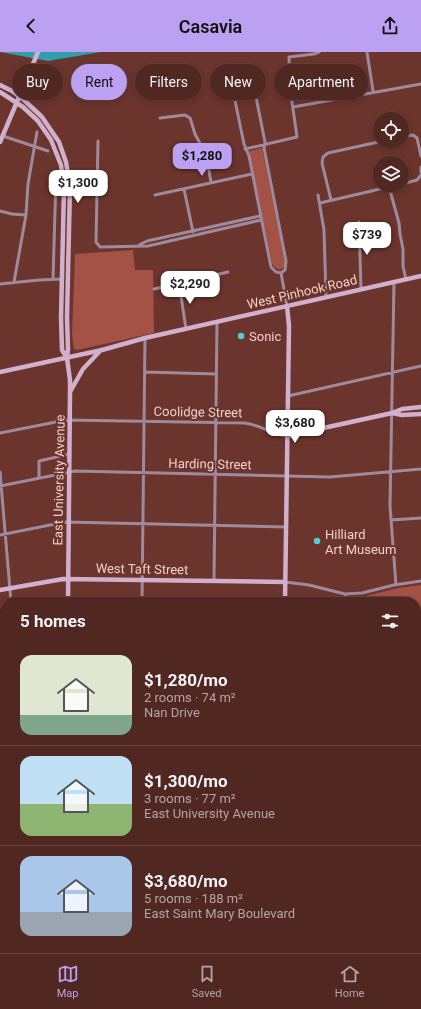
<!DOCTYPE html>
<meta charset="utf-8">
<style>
body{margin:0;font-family:Roboto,sans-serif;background:#562f2a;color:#f1f3f6;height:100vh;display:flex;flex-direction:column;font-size:15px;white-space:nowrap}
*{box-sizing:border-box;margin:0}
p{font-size:13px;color:#b4a5a5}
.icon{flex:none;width:22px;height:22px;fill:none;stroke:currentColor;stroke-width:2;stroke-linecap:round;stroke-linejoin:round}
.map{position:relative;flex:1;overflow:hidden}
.side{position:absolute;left:0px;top:545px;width:421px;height:356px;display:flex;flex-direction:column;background:#502721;border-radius:16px 16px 0 0;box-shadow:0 2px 6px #0003,0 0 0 1px #67443f}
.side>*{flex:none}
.hud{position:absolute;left:12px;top:12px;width:397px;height:36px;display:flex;gap:8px}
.fabs{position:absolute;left:373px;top:60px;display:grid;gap:8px}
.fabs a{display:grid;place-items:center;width:36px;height:36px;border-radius:50%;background:#502721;box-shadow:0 2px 6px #0003,0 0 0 1px #67443f;font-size:20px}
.price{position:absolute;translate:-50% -34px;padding:0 9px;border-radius:8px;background:#fff;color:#222;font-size:13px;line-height:26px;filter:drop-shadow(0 1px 2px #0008)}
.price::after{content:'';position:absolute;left:50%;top:24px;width:12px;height:9px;margin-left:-6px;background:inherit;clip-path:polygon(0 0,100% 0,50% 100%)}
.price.active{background:#bca0f2;color:#111}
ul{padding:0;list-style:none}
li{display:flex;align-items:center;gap:12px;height:100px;padding:0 20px}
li+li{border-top:1px solid #67443f}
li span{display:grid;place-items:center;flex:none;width:112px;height:80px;border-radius:12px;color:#555}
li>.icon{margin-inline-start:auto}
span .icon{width:48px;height:48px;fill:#fffc;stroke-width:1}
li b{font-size:17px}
h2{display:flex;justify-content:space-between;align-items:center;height:48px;padding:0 20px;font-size:17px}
.chip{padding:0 14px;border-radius:18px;background:#502721;box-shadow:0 2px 6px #0003,0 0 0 1px #67443f;font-size:14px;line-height:36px}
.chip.active{background:#bca0f2;color:#111}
header{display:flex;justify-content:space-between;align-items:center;height:52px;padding:0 20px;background:#bca0f2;color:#111;font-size:18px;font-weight:600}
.menu{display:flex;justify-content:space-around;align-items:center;height:56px;border-top:1px solid #67443f;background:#502721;font-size:11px;color:#b4a5a5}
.menu a{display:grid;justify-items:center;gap:2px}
.menu .active{color:#bca0f2}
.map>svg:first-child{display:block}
</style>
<header><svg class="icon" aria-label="back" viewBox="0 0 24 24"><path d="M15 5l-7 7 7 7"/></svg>Casavia<svg class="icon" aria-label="share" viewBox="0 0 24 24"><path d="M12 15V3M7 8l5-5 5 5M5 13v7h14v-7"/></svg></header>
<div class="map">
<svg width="421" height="901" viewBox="0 0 421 901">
<rect width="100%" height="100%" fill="#6b342c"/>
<path fill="#a55246" d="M 262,96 L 285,209 L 285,214 L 280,218 L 274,215 L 272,211 L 249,99 Z
M 133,198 L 135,218 L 153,218 L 154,281 L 77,298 L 74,297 L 72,283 L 75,202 Z
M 421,533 L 421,651 L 416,654 L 416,550 L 349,550 L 347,547 L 349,546 L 361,545 L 398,536 Z"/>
<path fill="#319eaf" d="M 0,0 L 101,0 L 48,9 Z"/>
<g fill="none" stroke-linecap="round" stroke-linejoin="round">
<path stroke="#9f8a9d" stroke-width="3" d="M 367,0 L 373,39
M 250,26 L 253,30 L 265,90 L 264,96 L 286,209 L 285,218 L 281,221 L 276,220 L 271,215 L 249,104 L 244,92 L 232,34 L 232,31 L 234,29 Z
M 293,55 L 421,32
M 160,66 L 185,63 L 190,66 L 195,82 L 206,103 L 211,130
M 3,84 L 48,99
M 402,85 L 413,83 L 417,86 L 421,104
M 98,89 L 96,190 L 100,195 L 148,194 L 261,168
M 245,97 L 297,85 L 290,36 L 289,5 L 314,2 L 319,0
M 421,115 L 421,120
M 402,132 L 417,128 L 421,123
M 389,135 L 399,171 L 400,182 L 403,197 L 403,214 L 406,228
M 184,137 L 193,180
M 155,143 L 252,122
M 318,143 L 324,178 L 326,245
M 331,148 L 322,111 L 323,105 L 328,101 L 383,89
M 320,151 L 397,133
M 0,159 L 12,162 L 26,163
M 359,170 L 361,237
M 139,193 L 147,189 L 260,164
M 281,221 L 287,254
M 53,227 L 56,126 L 56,123 L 62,122
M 14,230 L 26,163 L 28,132 L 37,80
M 394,230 L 390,454 L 396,533
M 179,231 L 186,277
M 0,232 L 39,228 L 62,227
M 154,237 L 228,220
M 145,320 L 216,322
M 288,344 L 421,314
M 0,381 L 66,368 L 245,371 C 260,373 272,382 287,384
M 0,420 L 11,550
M 39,426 L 39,409 L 70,402
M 0,434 L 75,419 L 330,425 L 421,417
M 391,468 L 421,466
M 0,483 L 65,470 L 286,475
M 214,529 L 217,270
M 285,530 L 309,533 L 345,542 L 362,541 L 394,533 L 421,529
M 345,542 L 346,550
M 142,550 L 145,286
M 0,595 L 5,593
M 0,654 L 5,653
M 416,657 L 421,654
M 0,741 L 5,740
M 416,816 L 421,816
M 0,832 L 5,830
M 416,842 L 421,842
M 0,864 L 5,863
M 416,887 L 421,886
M 369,901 L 371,896
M 373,901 L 378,896"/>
<path stroke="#d1b0cd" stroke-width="4.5" d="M 0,33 L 12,39 L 24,48 L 42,65 L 59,90 L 66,110 L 70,134 L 67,266 L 68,297 L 67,306
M 0,40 L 23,55 L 38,69 L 51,88 L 61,113 L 64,137 L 61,266 L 62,298 L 67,306 L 70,328 L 70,340 L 68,550
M 0,90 L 38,0
M 0,320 L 102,298 L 145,286 L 421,224
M 70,340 L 83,317 L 101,298
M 392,361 L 402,363 L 421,362
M 287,384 L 392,361 L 402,357 L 421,355
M 0,538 L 63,527 L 285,530
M 285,550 L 289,274 L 287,254
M 65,901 L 65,896
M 278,901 L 278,896"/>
</g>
<g fill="#54cadd" stroke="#6b342c" stroke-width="1.5">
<circle cx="241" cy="284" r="4"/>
<circle cx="317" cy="489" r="4"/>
</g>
<g text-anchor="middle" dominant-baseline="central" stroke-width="4" stroke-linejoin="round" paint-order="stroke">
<g font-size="13" fill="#f1cec8" stroke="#6b342c">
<text transform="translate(302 240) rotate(-13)">West Pinhook Road</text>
<text transform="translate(198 360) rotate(1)">Coolidge Street</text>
<text transform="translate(210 412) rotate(1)">Harding Street</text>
<text transform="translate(59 428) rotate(-89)">East University Avenue</text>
<text transform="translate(142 517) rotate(1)">West Taft Street</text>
</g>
<g font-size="13" fill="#f1cec8" stroke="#6b342c" text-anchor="start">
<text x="249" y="284">Sonic</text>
<text x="325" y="482">Hilliard<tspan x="325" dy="15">Art Museum</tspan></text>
</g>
</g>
</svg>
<div class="fabs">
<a><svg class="icon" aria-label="locate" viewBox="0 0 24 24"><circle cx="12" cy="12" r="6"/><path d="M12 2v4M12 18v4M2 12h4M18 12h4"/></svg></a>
<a><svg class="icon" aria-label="layers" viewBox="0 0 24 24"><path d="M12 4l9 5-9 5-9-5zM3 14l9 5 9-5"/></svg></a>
</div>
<b class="price active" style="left:202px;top:125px">$1,280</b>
<b class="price" style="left:78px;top:152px">$1,300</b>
<b class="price" style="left:367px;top:204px">$739</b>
<b class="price" style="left:190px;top:253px">$2,290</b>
<b class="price" style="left:295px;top:392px">$3,680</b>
<div class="hud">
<a class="chip">Buy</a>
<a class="chip active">Rent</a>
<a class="chip">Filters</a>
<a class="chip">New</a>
<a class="chip">Apartment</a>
</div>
<section class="side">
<h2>5 homes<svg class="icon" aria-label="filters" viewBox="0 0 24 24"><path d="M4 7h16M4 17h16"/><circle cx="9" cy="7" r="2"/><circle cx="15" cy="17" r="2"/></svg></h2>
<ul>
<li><span style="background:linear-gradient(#dfe7d0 75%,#7fa58c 0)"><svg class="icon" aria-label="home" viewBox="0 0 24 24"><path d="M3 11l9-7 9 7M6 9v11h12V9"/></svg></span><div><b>$1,280/mo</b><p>2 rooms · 74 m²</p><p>Nan Drive</p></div></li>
<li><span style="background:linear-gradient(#bfe0f5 60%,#8fb573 0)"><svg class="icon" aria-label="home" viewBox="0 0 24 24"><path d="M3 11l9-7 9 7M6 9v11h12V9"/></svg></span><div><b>$1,300/mo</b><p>3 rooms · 77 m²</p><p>East University Avenue</p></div></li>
<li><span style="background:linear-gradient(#a9c7e8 70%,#9aa5b1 0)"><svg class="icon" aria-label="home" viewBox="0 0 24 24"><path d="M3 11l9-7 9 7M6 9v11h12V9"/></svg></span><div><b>$3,680/mo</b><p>5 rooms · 188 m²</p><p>East Saint Mary Boulevard</p></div></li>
</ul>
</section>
</div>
<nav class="menu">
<a class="active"><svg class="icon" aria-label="map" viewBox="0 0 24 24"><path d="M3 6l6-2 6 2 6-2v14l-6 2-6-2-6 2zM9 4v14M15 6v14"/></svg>Map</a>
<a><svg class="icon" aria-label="saved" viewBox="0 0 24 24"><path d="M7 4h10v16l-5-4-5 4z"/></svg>Saved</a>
<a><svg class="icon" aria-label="home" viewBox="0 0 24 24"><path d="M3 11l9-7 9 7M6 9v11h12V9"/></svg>Home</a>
</nav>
